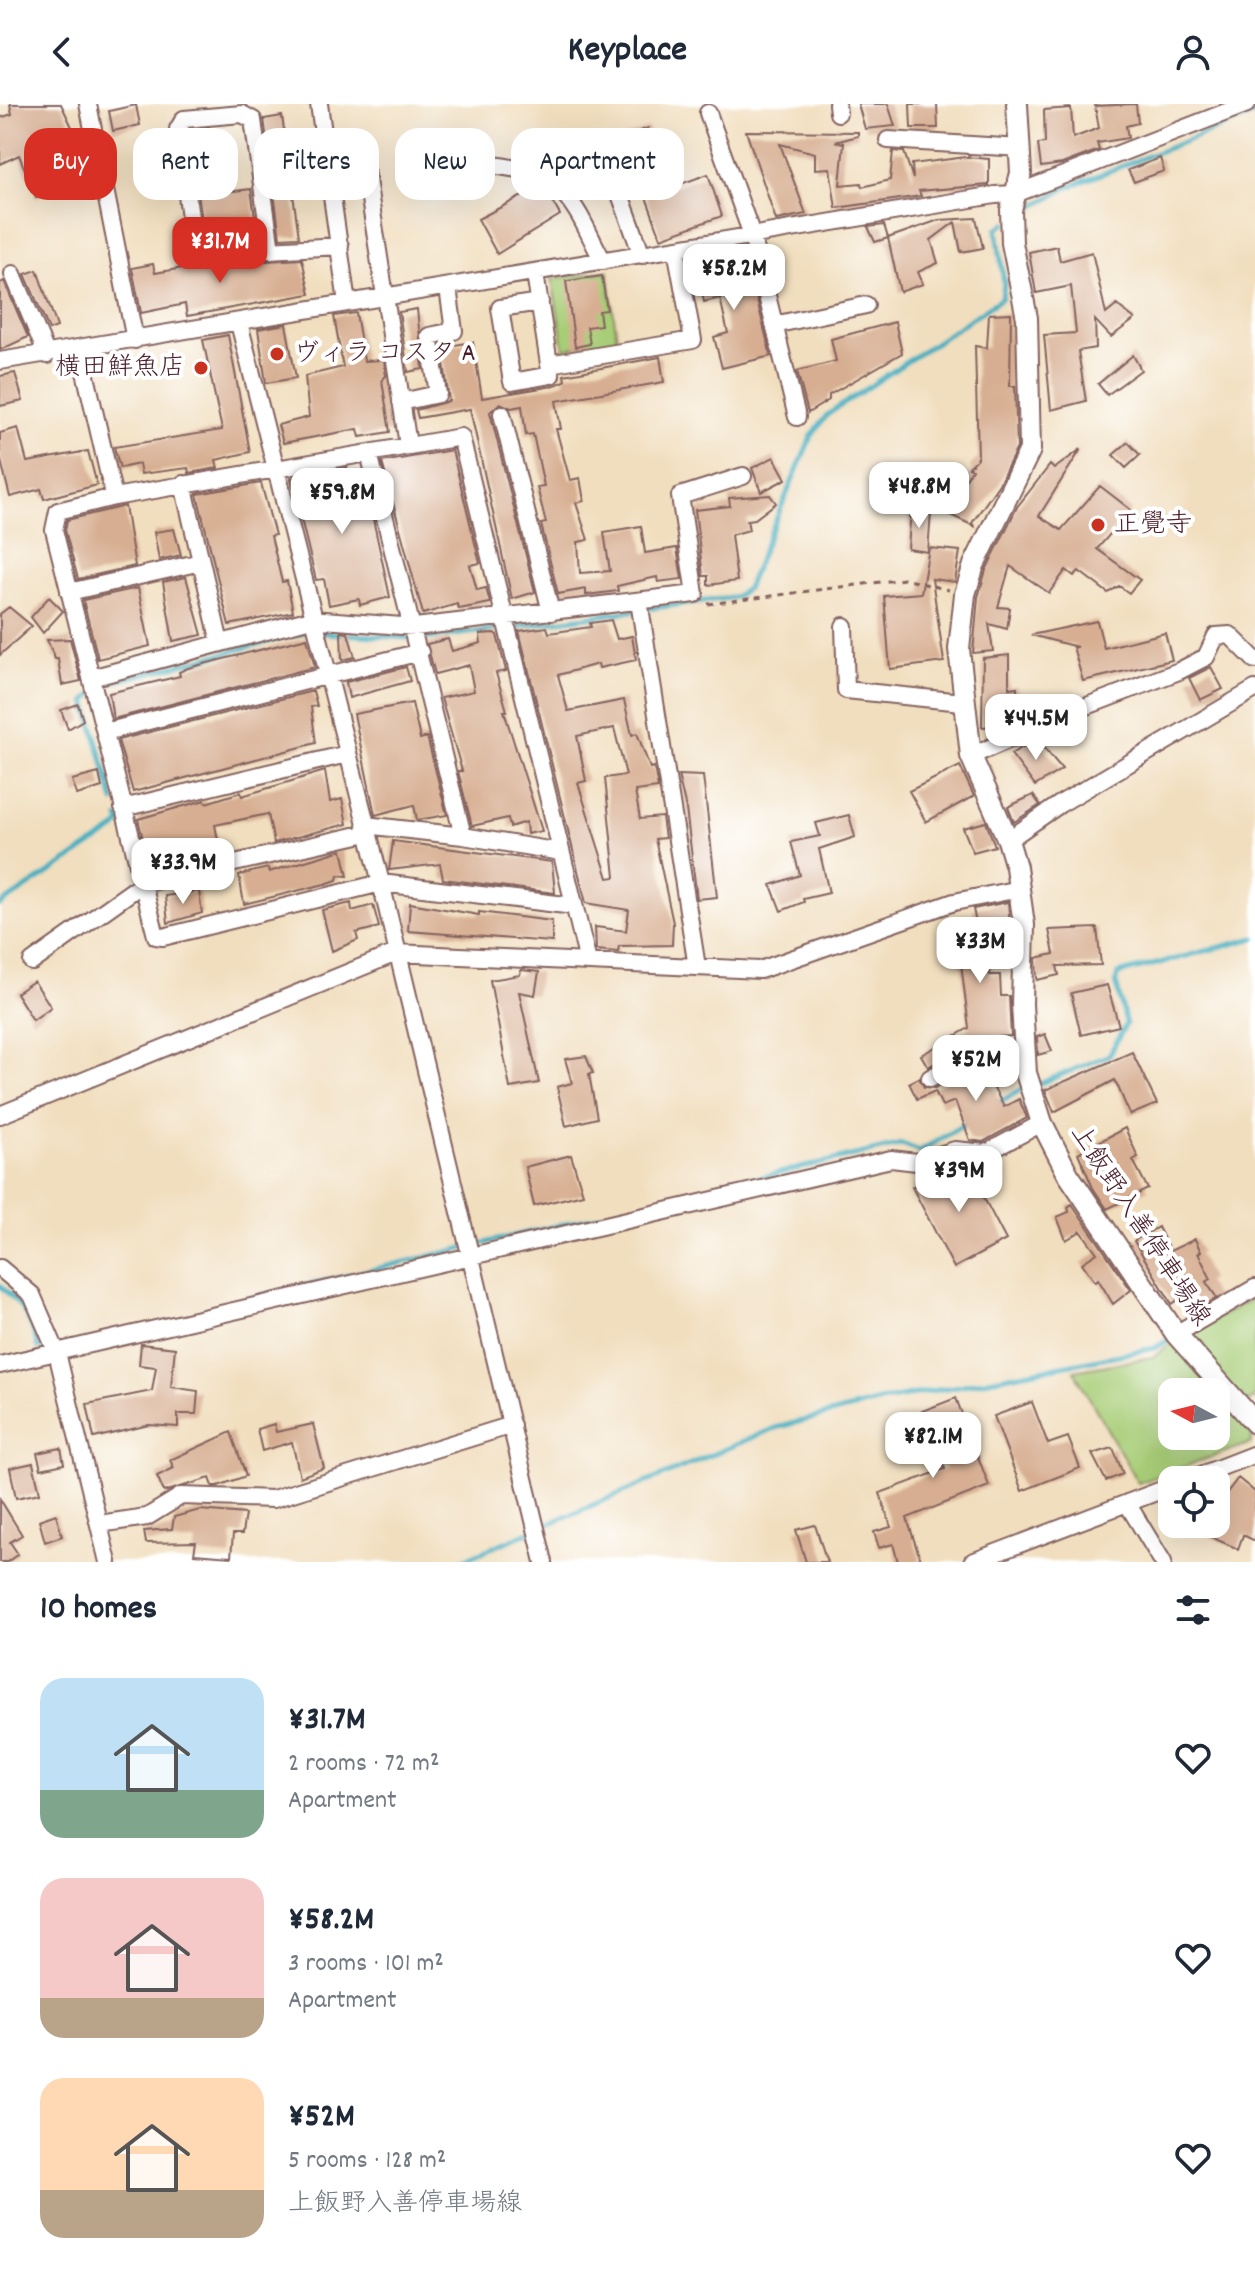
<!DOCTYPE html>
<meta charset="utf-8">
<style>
body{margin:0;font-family:Dekko,"Klee One",sans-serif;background:#f6f6f7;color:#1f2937;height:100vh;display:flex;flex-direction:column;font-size:30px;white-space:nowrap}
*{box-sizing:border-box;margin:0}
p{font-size:26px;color:#747a83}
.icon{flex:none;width:44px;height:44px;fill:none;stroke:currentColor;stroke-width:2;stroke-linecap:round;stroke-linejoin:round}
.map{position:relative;height:1458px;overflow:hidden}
.details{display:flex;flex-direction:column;background:#fff;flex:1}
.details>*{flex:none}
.top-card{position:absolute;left:24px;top:24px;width:800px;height:72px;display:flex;gap:16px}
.needle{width:52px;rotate:277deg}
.buttons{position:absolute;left:1158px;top:1274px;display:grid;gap:16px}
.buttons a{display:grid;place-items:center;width:72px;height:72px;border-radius:16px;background:#fff;box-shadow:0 8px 32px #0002;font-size:40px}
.price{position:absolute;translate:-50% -68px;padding:0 18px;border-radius:16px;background:#fff;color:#222;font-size:26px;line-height:52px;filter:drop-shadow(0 2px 4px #0008)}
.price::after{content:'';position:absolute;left:50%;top:48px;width:24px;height:18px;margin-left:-12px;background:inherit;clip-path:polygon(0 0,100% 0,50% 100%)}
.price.on{background:#d93025;color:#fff}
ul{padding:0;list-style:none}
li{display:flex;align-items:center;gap:24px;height:200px;padding:0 40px}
li span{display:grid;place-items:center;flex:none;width:224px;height:160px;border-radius:24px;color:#555}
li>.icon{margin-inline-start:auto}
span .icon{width:96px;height:96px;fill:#fffc;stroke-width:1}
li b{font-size:34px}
h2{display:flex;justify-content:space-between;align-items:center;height:96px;padding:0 40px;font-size:34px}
.chip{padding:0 28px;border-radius:24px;background:#fff;box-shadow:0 8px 32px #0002;font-size:28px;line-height:72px}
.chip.on{background:#d93025;color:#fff}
header{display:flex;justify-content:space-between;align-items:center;height:104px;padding:0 40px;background:#fff;font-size:36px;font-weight:700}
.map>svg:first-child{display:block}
</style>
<header><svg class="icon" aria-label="back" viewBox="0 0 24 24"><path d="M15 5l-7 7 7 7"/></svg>Keyplace<svg class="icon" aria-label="person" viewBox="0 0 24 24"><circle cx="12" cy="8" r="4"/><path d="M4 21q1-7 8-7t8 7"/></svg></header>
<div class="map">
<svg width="1255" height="1458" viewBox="0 0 1255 1458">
<rect width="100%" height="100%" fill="#fff"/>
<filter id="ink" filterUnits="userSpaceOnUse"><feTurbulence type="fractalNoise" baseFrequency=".0125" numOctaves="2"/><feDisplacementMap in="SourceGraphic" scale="16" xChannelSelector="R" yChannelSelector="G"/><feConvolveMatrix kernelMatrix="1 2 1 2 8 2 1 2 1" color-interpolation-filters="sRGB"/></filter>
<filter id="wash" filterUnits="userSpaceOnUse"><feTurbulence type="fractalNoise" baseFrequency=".006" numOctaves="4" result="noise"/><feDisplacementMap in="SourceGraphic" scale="32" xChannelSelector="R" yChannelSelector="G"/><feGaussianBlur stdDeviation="1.8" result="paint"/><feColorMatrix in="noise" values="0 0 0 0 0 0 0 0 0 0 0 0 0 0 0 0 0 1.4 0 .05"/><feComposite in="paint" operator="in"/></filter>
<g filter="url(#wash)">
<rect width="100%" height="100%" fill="#f1debe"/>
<path fill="#a8cd77" stroke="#797651" stroke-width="2" d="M 608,167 L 617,235 L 564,245 L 552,175 Z
M 1255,1193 L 1255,1294 L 1243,1299 L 1185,1233 Z
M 1172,1239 L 1214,1288 L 1172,1288 L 1172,1332 L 1216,1332 L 1216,1290 L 1253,1328 L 1251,1339 L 1138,1379 L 1074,1267 L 1153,1253 Z"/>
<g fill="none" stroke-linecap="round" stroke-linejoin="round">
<path stroke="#42aec0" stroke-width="5" d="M 1017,112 L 1066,84 L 1255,10
M 114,697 L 86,597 L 104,580 L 307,528 L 424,535 L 735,493 L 747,484 L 811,333 L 827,311 L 1002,194 L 1004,180 L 997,125 L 1006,119
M 0,801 L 114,726 L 121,719 L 119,714
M 1034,982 L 1109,951 L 1126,920 L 1116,878 L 1118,870 L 1255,834
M 995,1001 L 1024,984
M 0,1182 C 22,1200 32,1217 38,1244 L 43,1243
M 236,1198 L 902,1040 L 920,1047 L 970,1017
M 458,1458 L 775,1324 L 880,1297 L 1155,1244 L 1174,1233"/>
</g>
<g id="blocks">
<path fill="#d7ae91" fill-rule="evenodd" d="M 10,0 L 61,0 L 72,23 L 51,33 L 72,81 L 36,93 L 19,51 L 0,60 L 0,14 L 12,10 Z
M 858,0 L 888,0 L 895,22 L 865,25 Z
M 910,0 L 937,0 L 938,24 L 911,24 Z
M 1136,0 L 1138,19 L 1126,22 L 1128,34 L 1097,39 L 1099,46 L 1062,60 L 1041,63 L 1038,40 L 1045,39 L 1044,6 L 1071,4 L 1073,34 L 1099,24 L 1095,2 Z
M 136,1 L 140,21 L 113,27 L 109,7 Z
M 282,12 L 299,133 L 280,134 L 264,15 Z
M 209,24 L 218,89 L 251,85 L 258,135 L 205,138 L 189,27 Z
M 648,24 L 670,84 L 708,70 L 722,112 L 661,134 L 624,33 Z
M 746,27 L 858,28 L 858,32 L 835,38 L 844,39 L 840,81 L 861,79 L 862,83 L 890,76 L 893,47 L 904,48 L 913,75 L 912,60 L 966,53 L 989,55 L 989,81 L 919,87 L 921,92 L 836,104 L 830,64 L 815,65 L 815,49 L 780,40 L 806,110 L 776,116 Z
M 1160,54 L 1164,67 L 1134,78 L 1128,66 Z
M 538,84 L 548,90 L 560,111 L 497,150 L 478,115 Z
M 976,114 L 983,144 L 961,148 L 955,118 L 931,136 L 938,159 L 918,168 L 923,180 L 900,188 L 888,134 L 939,116 Z
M 884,121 L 888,134 L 875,138 L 868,123 Z
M 1057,142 L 1060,157 L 1092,148 L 1106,210 L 1117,201 L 1135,215 L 1111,233 L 1095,216 L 1096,244 L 1078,247 L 1086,297 L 1051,306 L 1044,231 L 1076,229 L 1071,182 L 1036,189 L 1029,148 Z
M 728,150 L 733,175 L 751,172 L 771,252 L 722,264 L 714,233 L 728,229 L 720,194 L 704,198 L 696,157 Z
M 302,155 L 310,190 L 187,212 L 185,200 L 141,209 L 132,164 L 153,160 L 155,169 L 199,161 Z
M 37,166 L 57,223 L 49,226 L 25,170 Z
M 602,172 L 607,206 L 599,207 L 601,221 L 587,223 L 590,240 L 575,243 L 566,177 Z
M 4,177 L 28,233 L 0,246 L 0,179 Z
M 417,205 L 423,265 L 408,268 L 399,208 Z
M 356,209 L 364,257 L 384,256 L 386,272 L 382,276 L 390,328 L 360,333 L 358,325 L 283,339 L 278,321 L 309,313 L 305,272 L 343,263 L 334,212 Z
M 1011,209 L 1010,282 L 1015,282 L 1017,344 L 999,380 L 972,419 L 974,422 L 933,403 L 913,377 L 930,366 L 953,395 L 972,365 L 969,363 L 978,354 L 975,242 L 987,244 L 989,210 Z
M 895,218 L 902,249 L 829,291 L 829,296 L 808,309 L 797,267 L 836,257 L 831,235 Z
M 286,220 L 296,274 L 266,279 L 258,225 Z
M 228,231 L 250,348 L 216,356 L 218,364 L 189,369 L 188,364 L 141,370 L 139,360 L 120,364 L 114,343 L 222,326 L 203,236 Z
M 473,238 L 482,294 L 553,282 L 565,277 L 564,271 L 660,253 L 664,278 L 556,297 L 561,325 L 556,325 L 570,376 L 580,374 L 584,397 L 576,399 L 588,436 L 578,438 L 580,469 L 610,467 L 604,428 L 641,422 L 645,449 L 677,444 L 682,475 L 658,478 L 657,473 L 617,482 L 618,487 L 586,491 L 586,485 L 558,490 L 541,420 L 546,419 L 537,383 L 544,382 L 533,330 L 526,331 L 522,302 L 511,304 L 500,299 L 490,308 L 535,488 L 512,495 L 470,305 L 418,314 L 416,306 L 449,297 L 442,243 Z
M 1133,251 L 1141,266 L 1107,291 L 1098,280 Z
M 15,269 L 23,297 L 0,302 L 0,272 Z
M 18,324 L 27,358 L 88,347 L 97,381 L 44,395 L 41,385 L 10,393 L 0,353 L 0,329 Z
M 1128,338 L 1140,351 L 1126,364 L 1113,351 Z
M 1081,345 L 1039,412 L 1061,426 L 1100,382 L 1131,406 L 1097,445 L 1140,476 L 1129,489 L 1119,482 L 1108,489 L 1079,467 L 1074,472 L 1066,466 L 1049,489 L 1010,462 L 998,503 L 1010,504 L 1007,525 L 989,520 L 993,547 L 973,549 L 978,493 L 986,466 L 1017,403 L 1050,361 L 1054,365 Z
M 452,346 L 480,459 L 470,461 L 477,486 L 486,484 L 490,499 L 459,505 L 457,500 L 423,510 L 382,358 Z
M 774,353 L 786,375 L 761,388 L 752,364 Z
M 347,364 L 348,372 L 363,369 L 390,493 L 360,501 L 359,495 L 329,501 L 324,475 L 316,476 L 291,374 Z
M 261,379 L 275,431 L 271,432 L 282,478 L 287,477 L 293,508 L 229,521 L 197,390 Z
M 770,391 L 776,399 L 755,415 L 747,416 L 749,426 L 731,431 L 737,477 L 708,481 L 708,472 L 703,472 L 695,406 L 730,402 L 729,394 Z
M 125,402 L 135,462 L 78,475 L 65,426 L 67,416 Z
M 911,404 L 931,408 L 928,448 L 908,445 Z
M 174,425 L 181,451 L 159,456 L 154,428 Z
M 929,444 L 960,447 L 955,478 L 932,475 L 944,558 L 890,565 L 884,492 L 921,489 Z
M 186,473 L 202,531 L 173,537 L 163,478 Z
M 138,484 L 150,542 L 98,555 L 83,496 Z
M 49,493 L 63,507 L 43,529 L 31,513 Z
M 9,503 L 32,522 L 0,551 L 0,510 Z
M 611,516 L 617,535 L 632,532 L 636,556 L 599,564 L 598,560 L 558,571 L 568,607 L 624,596 L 632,631 L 637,629 L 650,664 L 654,663 L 658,684 L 635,687 L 640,715 L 662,713 L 665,734 L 655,735 L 673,819 L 672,841 L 619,842 L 618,848 L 596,846 L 595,823 L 626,827 L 629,806 L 586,799 L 519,527 L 547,523 L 549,529 L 591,523 L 590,519 ZM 614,624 L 626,671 L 605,674 L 615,773 L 608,774 L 578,679 L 586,677 L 577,632 Z
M 1097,517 L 1104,544 L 1165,529 L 1172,556 L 1083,577 L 1073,543 L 1077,543 L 1031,531 Z
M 341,528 L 348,529 L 355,553 L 342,556 Z
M 494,529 L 497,531 L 506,567 L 496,569 L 507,607 L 504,607 L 542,727 L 527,730 L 526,718 L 510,723 L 508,714 L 472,722 L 458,667 L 462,667 L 441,594 L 474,587 L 469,561 L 435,570 L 427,540 L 448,535 L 452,547 L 481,539 L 480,530 Z
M 307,534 L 315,563 L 113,615 L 109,589 L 180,572 L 179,568 L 188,564 Z
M 70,535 L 81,577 L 62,581 L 58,555 L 55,555 L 47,536 Z
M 1009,551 L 1009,584 L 1017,583 L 1017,605 L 1038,597 L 1042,609 L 1015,621 L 982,623 L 983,554 Z
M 406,563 L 410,577 L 349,594 L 346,578 Z
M 1211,563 L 1223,585 L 1200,596 L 1189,574 Z
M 313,587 L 317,602 L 311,603 L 316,639 L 133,688 L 118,636 Z
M 412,599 L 420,635 L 427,633 L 447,711 L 417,716 L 414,701 L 375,711 L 354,610 Z
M 78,600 L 83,616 L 68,625 L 61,606 Z
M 1037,635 L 1062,665 L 1035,682 L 1011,650 Z
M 960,662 L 974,692 L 926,718 L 909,687 Z
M 325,667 L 330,698 L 342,695 L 347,720 L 274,739 L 268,710 L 215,721 L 221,751 L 151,767 L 138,715 L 205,696 L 206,699 L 241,688 L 242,692 Z
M 99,669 L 102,683 L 77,691 L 72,676 Z
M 678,671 L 703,672 L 717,793 L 697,795 L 686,705 Z
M 1033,691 L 1040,701 L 1014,718 L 1008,703 Z
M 849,711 L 855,733 L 819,745 L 829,789 L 803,795 L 804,798 L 781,807 L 771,781 L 800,771 L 791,738 L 820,732 L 816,719 Z
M 986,718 L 995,742 L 973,748 L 963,724 Z
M 393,737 L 552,758 L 555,789 L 443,775 L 440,760 L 389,766 Z
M 342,746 L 348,772 L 338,771 L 337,776 L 325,780 L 244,800 L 239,771 L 268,764 L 269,768 Z
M 199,787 L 202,809 L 168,819 L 165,792 Z
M 1008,798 L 1011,834 L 984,838 L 990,871 L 1000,871 L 1001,892 L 1009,892 L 1011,932 L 968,935 L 971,938 L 928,963 L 921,951 L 969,924 L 958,835 L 979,833 L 973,805 Z
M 351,799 L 352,807 L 373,801 L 379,823 L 356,829 L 358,836 L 332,847 L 322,806 Z
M 410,799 L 479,811 L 479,808 L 552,817 L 552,838 L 408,827 Z
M 1097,824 L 1101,861 L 1057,862 L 1059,871 L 1037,876 L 1036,854 L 1054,850 L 1049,826 Z
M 521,866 L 539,868 L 535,891 L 519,888 L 539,979 L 510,984 L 490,876 L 520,871 Z
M 34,877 L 51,903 L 33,916 L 16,889 Z
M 1107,881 L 1119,922 L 1081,931 L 1071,889 Z
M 1045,930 L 1052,947 L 1038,951 L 1037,933 Z
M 1132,948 L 1157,1000 L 1130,1011 L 1115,976 L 1054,1008 L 1045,986 Z
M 586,952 L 593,969 L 589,970 L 597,1014 L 566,1022 L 557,983 L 572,979 L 565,955 Z
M 979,959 L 999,972 L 991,979 L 1004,1003 L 1019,995 L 1027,1014 L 983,1038 L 970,1036 L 955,997 L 942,1002 L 935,987 L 917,995 L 909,979 L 919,974 L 924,983 L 935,984 Z
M 1125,1024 L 1138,1053 L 1133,1056 L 1148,1085 L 1107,1105 L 1093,1084 L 1078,1049 Z
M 571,1051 L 583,1090 L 534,1102 L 525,1063 Z
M 960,1058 L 965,1058 L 1006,1136 L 954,1164 L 912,1083 Z
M 1072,1100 L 1131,1186 L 1113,1200 L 1098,1175 L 1095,1178 L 1082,1159 L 1097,1149 L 1081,1127 L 1066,1136 L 1057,1113 L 1069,1108 L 1068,1103 Z
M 1158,1123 L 1170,1147 L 1195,1135 L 1201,1148 L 1198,1149 L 1211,1175 L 1206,1178 L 1217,1194 L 1190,1209 L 1181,1194 L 1172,1200 L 1134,1137 Z
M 141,1240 L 175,1244 L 171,1283 L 198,1287 L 196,1310 L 178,1310 L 178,1323 L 149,1321 L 94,1334 L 87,1300 L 152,1287 L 156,1263 L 139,1261 Z
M 956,1294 L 989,1382 L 907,1414 L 921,1458 L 898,1458 L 893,1440 L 879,1444 L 874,1428 L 891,1423 L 880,1389 L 945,1365 L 922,1307 Z
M 1032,1298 L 1048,1340 L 1068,1333 L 1080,1364 L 1022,1387 L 994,1312 Z
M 274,1320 L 276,1328 L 313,1320 L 324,1364 L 300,1373 L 292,1338 L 262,1347 L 257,1325 Z
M 231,1328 L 246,1372 L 218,1382 L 213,1382 L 210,1374 L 164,1388 L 157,1372 L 174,1364 L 170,1356 Z
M 61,1344 L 64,1360 L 41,1365 L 37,1349 Z
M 1113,1344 L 1123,1370 L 1106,1377 L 1092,1350 Z
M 33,1359 L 40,1389 L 16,1394 L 10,1364 Z
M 1238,1374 L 1255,1388 L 1255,1437 L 1243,1431 L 1238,1445 L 1181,1420 L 1216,1420 L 1216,1403 Z
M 0,1395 L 22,1431 L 10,1438 L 18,1450 L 7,1458 L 0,1458 Z
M 200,1406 L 245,1410 L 242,1430 L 233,1430 L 231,1453 L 194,1450 L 196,1438 L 146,1439 L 144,1427 L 172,1425 L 174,1413 Z
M 56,1410 L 62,1432 L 45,1438 L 39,1416 Z
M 815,1421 L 827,1458 L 806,1458 L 796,1426 Z"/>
</g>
</g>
<g filter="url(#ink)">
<use href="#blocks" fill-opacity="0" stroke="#84625e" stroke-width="2"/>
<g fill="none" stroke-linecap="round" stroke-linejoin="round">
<g stroke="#84625e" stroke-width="20">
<path id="minor" d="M 88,0 L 135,236
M 319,0 L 347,199
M 837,0 L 838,9
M 708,9 L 752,131 L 797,313
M 888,36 L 1021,44
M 604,46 L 642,151
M 366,69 L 408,341
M 458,75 C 487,59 485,59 517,65 C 570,74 580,115 603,157
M 271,146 L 253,16 L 242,10 L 184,15 L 178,25 L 195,150 L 340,142
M 535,169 L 549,260 L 693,236 L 676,145
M 13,170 L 47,251
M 540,198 L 500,204 L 512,278 L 551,271 L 549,260
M 239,219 L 381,779 L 544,1458
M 774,221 L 866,201
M 80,246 L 114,393 L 58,407 L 54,426 L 156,832 L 163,833 L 381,779 L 574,802
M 0,257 L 995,91 L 1015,90 L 1247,0
M 401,298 L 438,290 L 429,232 L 454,227 L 448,184
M 502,310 L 551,508
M 369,349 L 463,732 L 561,748
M 183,380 L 220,539
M 114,393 L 461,333 L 588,858
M 69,488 L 201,458
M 639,497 L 697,863
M 844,522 L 846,586 L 962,598
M 91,574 L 311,515 L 415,523 L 695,490 L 680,392 L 743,372
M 105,628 L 420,548
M 971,652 L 1079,605 L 1179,567 L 1206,553 L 1216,532 L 1230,531 L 1255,556
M 123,704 L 347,650
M 365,721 L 463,732
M 1008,736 L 1060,700 L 1255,585
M 32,858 L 142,780 L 367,729
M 930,974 L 982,945 L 992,957 L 1026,954
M 0,1011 L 396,849 L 760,866 L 954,798 L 1019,785
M 0,1164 L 32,1191 L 57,1249 L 108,1458
M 1176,1230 L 1255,1184
M 0,1261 L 891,1055 L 917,1058 L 955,1046 L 986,1049 L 1042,1019
M 1188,1376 L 1255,1350
M 1127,1399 L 1163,1458
M 99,1420 L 147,1413 L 181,1392 L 273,1395 L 512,1321
M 972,1458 L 1172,1382"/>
</g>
<g stroke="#84625e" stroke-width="24">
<path id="major" d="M 1017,0 L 1021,69 L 1011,106 L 1012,139 L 1027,214 L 1030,346 L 974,461 L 965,490 L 959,545 L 971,652 L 1008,736 L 1016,763 L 1024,821 L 1022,900 L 1026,969 L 1042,1019 L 1068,1070 L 1176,1230 L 1255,1319"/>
</g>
<path stroke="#84625e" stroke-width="3" stroke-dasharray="6 6" stroke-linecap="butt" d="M 708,500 L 904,475 L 949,486"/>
<use href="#minor" stroke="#fff" stroke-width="16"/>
<use href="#major" stroke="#fff" stroke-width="20"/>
</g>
</g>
<g fill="#c8321e" stroke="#fff" stroke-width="3">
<circle cx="277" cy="250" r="8"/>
<circle cx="201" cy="264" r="8"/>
<circle cx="1098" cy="421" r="8"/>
</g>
<g text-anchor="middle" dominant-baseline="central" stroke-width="8" stroke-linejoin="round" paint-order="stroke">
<g font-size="26" fill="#4a1f2b" stroke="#fff" text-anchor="start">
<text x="293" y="250">ヴィラ コスタ A</text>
<text x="185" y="264" text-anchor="end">横田鮮魚店</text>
<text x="1114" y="421">正覺寺</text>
</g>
<g font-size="26" fill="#4a1f2b" stroke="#fff">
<text transform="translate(1139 1122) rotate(57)">上飯野入善停車場線</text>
</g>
</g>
</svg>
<div class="buttons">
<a><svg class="needle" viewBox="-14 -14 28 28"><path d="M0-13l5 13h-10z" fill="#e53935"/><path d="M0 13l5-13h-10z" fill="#747a83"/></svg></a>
<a><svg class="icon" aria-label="locate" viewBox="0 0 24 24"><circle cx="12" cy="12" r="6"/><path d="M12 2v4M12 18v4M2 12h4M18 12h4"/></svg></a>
</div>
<b class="price on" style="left:220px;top:181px">¥31.7M</b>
<b class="price" style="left:734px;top:208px">¥58.2M</b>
<b class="price" style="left:919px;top:426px">¥48.8M</b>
<b class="price" style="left:342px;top:432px">¥59.8M</b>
<b class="price" style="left:1036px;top:658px">¥44.5M</b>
<b class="price" style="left:183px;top:802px">¥33.9M</b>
<b class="price" style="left:980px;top:881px">¥33M</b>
<b class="price" style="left:976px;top:999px">¥52M</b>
<b class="price" style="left:959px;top:1110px">¥39M</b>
<b class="price" style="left:933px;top:1376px">¥82.1M</b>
<div class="top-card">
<a class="chip on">Buy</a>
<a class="chip">Rent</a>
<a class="chip">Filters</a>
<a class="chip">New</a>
<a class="chip">Apartment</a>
</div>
</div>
<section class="details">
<h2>10 homes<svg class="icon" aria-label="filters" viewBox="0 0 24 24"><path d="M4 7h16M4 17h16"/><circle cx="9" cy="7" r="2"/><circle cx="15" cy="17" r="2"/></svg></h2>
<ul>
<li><span style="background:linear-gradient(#bfe0f5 70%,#7fa58c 0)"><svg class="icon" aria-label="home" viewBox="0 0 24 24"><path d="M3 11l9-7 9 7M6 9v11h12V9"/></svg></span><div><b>¥31.7M</b><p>2 rooms · 72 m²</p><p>Apartment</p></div><svg class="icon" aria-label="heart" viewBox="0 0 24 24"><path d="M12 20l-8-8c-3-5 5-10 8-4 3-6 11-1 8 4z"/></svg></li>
<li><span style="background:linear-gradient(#f6c9c9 75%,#b9a48a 0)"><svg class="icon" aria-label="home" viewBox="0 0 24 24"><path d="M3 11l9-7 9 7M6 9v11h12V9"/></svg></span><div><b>¥58.2M</b><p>3 rooms · 101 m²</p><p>Apartment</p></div><svg class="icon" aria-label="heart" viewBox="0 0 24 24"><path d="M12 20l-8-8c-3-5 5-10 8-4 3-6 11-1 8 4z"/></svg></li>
<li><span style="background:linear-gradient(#ffd9b3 70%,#b9a48a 0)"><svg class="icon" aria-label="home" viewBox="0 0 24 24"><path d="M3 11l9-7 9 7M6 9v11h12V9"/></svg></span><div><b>¥52M</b><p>5 rooms · 128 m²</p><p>上飯野入善停車場線</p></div><svg class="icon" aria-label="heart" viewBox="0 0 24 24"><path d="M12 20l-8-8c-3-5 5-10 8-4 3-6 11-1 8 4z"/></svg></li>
</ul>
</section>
